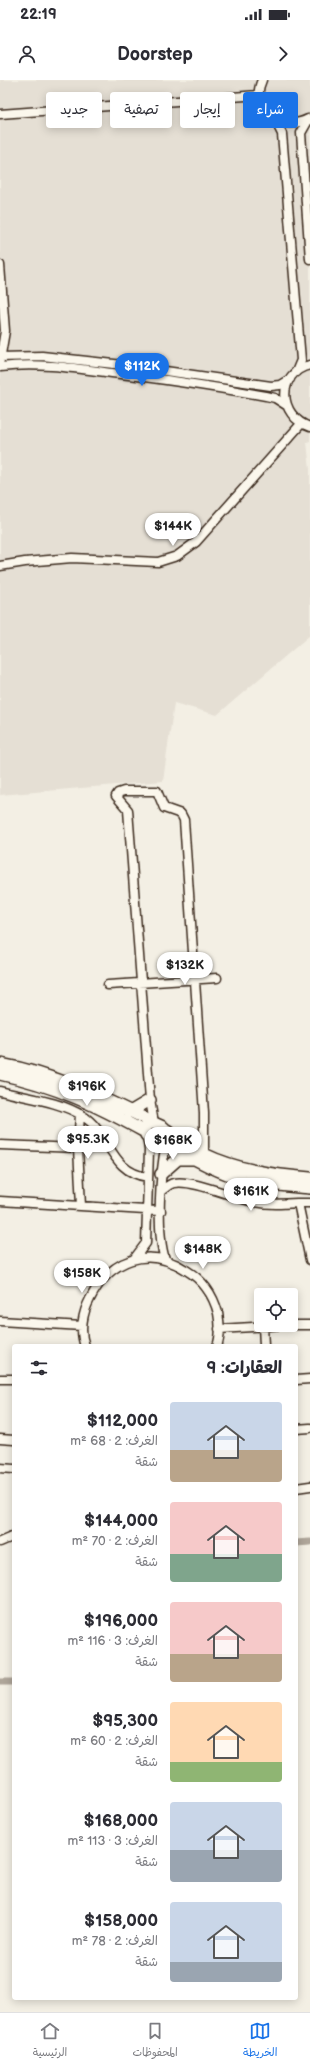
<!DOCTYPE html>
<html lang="ar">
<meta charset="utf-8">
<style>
body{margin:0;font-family:"Balsamiq Sans","Playpen Sans Arabic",sans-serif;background:#f7f7f7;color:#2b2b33;direction:rtl;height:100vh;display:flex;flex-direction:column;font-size:15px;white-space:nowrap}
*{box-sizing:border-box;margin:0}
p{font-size:13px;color:#7c7c81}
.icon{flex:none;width:22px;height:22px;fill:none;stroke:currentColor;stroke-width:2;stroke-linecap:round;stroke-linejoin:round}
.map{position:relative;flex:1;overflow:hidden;direction:ltr}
.drawer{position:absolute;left:12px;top:1264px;width:286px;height:656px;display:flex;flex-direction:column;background:#fff;border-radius:4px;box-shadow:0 2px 10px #0003;direction:rtl}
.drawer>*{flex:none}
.hud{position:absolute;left:12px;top:12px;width:286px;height:36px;direction:rtl;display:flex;gap:8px}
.buttons{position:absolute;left:254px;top:1208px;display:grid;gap:8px}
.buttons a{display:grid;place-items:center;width:44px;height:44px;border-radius:4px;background:#fff;box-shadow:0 2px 10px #0003;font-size:20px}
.price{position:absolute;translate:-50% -34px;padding:0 9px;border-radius:14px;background:#fff;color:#222;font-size:13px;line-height:26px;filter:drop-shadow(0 1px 2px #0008)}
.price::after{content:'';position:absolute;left:50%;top:24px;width:12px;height:9px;margin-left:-6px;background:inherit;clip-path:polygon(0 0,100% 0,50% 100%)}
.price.selected{background:#1a73e8;color:#fff}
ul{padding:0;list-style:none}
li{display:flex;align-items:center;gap:12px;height:100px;padding:0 16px}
li span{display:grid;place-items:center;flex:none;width:112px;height:80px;border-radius:4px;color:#555}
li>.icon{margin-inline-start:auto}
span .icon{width:48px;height:48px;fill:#fffc;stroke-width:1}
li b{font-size:17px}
h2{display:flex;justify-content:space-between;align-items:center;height:48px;padding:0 16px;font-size:17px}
.chip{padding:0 14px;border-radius:4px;background:#fff;box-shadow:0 2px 10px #0003;font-size:14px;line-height:36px}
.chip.selected{background:#1a73e8;color:#fff}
.status{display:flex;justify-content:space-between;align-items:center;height:28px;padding:0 20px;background:#fff;direction:ltr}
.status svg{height:11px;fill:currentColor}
header{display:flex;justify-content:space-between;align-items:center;height:52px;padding:0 16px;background:#fff;font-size:18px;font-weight:700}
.dock{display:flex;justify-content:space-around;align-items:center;height:56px;border-top:1px solid #e1e1e2;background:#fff;font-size:11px;color:#7c7c81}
.dock a{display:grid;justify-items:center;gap:2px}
.dock .selected{color:#1a73e8}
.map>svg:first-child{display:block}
</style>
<div class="status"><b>22:19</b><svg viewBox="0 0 49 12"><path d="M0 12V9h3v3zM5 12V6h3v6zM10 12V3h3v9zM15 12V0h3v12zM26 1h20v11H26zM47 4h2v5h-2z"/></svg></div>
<header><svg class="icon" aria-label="forward" viewBox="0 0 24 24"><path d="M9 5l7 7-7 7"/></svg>Doorstep<svg class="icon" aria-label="person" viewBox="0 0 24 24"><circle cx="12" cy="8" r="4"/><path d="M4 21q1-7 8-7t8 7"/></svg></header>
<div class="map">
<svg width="310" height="1932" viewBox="0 0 310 1932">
<rect width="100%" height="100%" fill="#f3efe4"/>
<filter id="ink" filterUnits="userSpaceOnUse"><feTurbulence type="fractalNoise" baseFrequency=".025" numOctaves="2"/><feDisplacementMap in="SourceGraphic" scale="8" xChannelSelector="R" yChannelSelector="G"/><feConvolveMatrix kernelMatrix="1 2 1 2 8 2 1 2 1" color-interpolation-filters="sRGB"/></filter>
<g filter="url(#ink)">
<path fill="#e5dfd4" d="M 0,0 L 310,0 L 310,361 L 307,362 L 310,390 L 310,555 L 217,635 L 174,623 L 163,701 L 0,715 Z"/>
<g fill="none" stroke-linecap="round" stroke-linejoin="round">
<path stroke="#afa69a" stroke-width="7" d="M 296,1463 L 310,1462
M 0,1602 L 14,1602"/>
<g stroke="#3b2a1e" stroke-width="11">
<path id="minor" d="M 262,0 C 248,30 281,53 308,39
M 0,34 L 259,15
M 309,39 L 301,53 L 310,179
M 275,40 L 282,54 L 301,280 L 296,292
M 0,185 L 5,251 L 0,280
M 0,277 L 42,276 L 123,285 L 271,306 L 280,305 L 290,299
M 310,285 C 276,293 278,336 310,347
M 0,287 C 37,282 75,288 112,293 C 164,299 215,307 266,316 L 275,318 L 286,325
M 0,486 L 25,482 L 72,478 L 158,482 L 177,476 L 196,462 L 301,344
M 108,905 L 217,898
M 0,1011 C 27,1018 59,1021 83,1036 C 110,1053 110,1093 148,1097
M 80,1034 L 78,1068 L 81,1126
M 154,1043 L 150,1020 L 128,730 L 116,716 L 118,713 L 124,711 L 157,711 L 164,728 L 181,734 L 184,740 L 204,1033 L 204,1074
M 0,1065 L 78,1068
M 161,1111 C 165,1108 169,1104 174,1103 C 192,1099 234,1118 255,1122 C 269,1125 283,1124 298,1123 L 310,1180
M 0,1121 L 161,1131
M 298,1123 L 310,1123
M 134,1179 L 146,1163 L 149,1070 L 147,1056
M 165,1179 C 156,1152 160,1092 166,1064
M 0,1241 L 82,1246
M 263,1245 L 264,1266
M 291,1245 L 310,1245
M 219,1249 L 284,1245
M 85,1266 C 79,1251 83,1232 90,1219 C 110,1179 148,1165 186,1190 C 203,1200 213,1214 218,1233 C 220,1244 221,1256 217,1266
M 0,1299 L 14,1299
M 296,1300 L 310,1299
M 296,1349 L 310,1348
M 0,1359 L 14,1360
M 0,1388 L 14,1389
M 296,1408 L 310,1406
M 0,1462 L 14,1456"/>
</g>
<g stroke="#3b2a1e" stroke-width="14">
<path id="highway" d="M 0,984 C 55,994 104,1018 154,1043
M 0,994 C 56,1006 96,1025 145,1052
M 130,1032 L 150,1020
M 154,1043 L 163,1047 L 169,1053 L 169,1060 L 164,1065 L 156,1063 L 146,1055 L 146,1047 L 149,1044 Z
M 167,1050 C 179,1058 191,1067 204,1074 C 237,1090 274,1095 310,1098
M 166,1064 C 191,1077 215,1091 242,1099 C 264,1105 288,1106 310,1108
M 161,1094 L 178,1079 L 192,1079"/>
</g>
<use href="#minor" stroke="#fbf7ec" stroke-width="8"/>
<use href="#highway" stroke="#fbf7ec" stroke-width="11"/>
</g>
</g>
</svg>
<div class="buttons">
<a><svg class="icon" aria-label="locate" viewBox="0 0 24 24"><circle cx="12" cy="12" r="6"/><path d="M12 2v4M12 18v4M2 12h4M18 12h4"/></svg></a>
</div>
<b class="price selected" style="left:142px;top:307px">$112K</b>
<b class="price" style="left:173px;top:467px">$144K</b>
<b class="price" style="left:185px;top:906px">$132K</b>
<b class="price" style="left:87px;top:1027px">$196K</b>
<b class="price" style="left:88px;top:1080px">$95.3K</b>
<b class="price" style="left:173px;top:1081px">$168K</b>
<b class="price" style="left:251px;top:1132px">$161K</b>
<b class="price" style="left:203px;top:1190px">$148K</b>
<b class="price" style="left:82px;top:1214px">$158K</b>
<div class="hud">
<a class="chip selected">شراء</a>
<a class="chip">إيجار</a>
<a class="chip">تصفية</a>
<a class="chip">جديد</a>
</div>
<section class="drawer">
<h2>العقارات: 9<svg class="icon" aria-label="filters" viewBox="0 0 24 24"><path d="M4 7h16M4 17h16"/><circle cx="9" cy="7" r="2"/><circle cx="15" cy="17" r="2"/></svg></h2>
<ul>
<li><span style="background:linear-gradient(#c9d6e8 60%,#b9a48a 0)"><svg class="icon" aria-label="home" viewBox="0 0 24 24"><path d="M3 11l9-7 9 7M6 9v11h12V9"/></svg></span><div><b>$112,000</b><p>الغرف: 2 · 68 m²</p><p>شقة</p></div></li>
<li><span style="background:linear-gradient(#f6c9c9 65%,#7fa58c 0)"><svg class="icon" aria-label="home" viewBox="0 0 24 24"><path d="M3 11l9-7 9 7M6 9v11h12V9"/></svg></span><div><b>$144,000</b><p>الغرف: 2 · 70 m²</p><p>شقة</p></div></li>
<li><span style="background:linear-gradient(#f6c9c9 65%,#b9a48a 0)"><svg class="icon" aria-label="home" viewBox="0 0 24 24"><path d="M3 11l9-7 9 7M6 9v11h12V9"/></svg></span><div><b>$196,000</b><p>الغرف: 3 · 116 m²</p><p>شقة</p></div></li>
<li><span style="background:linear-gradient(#ffd9b3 75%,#8fb573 0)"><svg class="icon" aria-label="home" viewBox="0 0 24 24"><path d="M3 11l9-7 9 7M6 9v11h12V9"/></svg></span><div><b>$95,300</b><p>الغرف: 2 · 60 m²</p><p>شقة</p></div></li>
<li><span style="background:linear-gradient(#c9d6e8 60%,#9aa5b1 0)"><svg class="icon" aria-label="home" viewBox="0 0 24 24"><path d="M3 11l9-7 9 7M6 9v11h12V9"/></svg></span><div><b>$168,000</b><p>الغرف: 3 · 113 m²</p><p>شقة</p></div></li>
<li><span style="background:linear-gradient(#c9d6e8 75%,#9aa5b1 0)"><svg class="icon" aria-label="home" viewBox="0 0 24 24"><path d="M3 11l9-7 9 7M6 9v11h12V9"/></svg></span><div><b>$158,000</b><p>الغرف: 2 · 78 m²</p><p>شقة</p></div></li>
</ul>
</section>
</div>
<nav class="dock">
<a class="selected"><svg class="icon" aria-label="map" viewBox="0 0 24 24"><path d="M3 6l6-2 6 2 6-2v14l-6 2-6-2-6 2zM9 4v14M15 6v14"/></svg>الخريطة</a>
<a><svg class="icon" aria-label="saved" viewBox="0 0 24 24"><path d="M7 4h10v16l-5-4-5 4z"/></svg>المحفوظات</a>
<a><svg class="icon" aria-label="home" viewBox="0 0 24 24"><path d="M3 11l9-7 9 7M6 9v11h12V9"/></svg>الرئيسية</a>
</nav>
